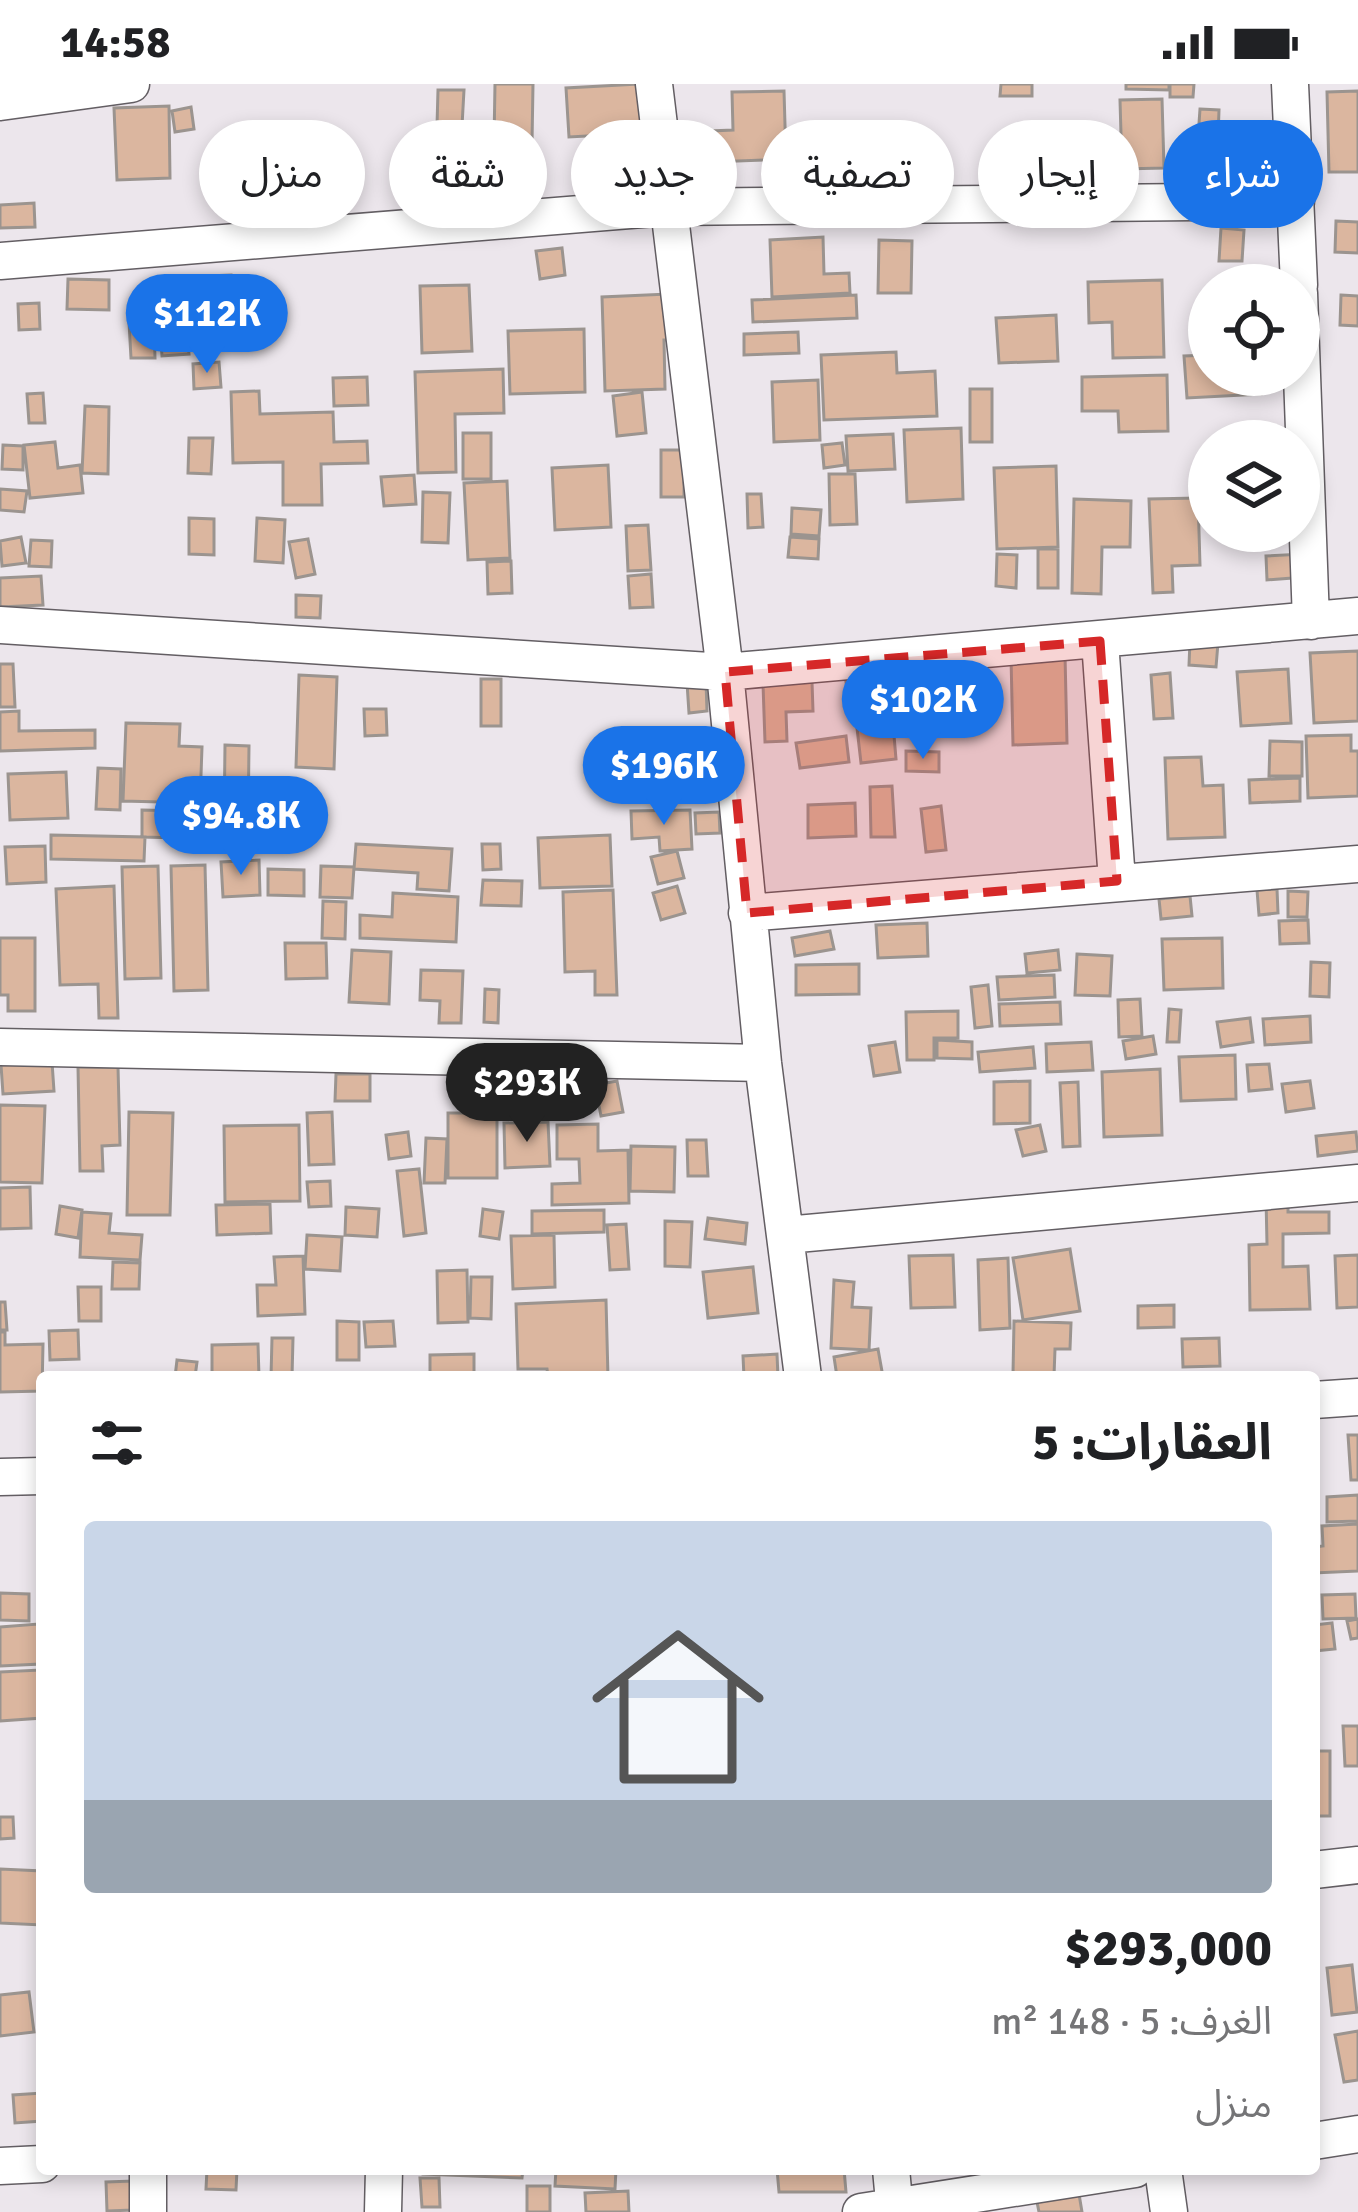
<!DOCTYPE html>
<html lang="ar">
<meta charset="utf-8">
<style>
body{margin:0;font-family:Signika,"Noto Sans Arabic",sans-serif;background:#f6f6f6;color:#202124;direction:rtl;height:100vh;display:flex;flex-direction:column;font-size:45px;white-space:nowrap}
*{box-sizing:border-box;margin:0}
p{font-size:39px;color:#757577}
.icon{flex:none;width:66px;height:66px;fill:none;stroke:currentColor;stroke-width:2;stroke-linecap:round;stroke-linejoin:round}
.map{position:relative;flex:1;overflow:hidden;direction:ltr}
.drawer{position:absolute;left:36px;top:1287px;width:1284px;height:804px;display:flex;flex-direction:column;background:#fff;border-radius:12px;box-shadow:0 6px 18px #0003;direction:rtl}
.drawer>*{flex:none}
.banner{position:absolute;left:36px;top:36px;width:1287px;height:108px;direction:rtl;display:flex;gap:24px}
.controls{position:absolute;left:1188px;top:180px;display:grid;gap:24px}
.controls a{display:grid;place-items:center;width:132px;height:132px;border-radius:50%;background:#fff;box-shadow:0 6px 18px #0003;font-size:60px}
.price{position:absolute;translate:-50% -102px;padding:0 27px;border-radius:42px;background:#1a73e8;color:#fff;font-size:39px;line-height:78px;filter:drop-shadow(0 3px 6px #0008)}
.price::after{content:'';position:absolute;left:50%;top:72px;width:36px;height:27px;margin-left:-18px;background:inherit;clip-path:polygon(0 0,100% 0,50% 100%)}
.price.selected{background:#222;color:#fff}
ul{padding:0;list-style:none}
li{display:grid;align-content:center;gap:24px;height:636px;padding:0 48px}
li span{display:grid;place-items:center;height:372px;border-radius:12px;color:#555}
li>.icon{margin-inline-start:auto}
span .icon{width:216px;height:216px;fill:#fffc;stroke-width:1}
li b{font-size:51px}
h2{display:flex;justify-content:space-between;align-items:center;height:144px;padding:0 48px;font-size:51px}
.pill{padding:0 42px;border-radius:54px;background:#fff;box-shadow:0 6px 18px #0003;font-size:42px;line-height:108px}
.pill.selected{background:#1a73e8;color:#fff}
.status{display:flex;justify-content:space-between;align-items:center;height:84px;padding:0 60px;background:#fff;direction:ltr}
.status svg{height:33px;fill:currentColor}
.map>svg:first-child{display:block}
</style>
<div class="status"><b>14:58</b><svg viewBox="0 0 49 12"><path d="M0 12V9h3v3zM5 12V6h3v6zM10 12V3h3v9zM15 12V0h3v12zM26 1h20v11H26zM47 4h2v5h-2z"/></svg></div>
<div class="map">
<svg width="1358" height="2128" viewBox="0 0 1358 2128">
<rect width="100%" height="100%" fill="#ece6ec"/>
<path fill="#dbb69f" stroke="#9b948f" stroke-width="3" d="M 495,0 L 533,0 L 532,59 L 494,58 Z
M 639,0 L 642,49 L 569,53 L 566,4 Z
M 1001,0 L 1032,0 L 1032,12 L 1000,12 Z
M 1126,0 L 1169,0 L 1169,6 L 1126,5 Z
M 1170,0 L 1194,0 L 1193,13 L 1170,13 Z
M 438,6 L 464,6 L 462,42 L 492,43 L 491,80 L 436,78 Z
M 784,7 L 786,75 L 686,79 L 686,48 L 733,46 L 732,8 Z
M 1358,7 L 1358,88 L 1329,88 L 1327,8 Z
M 1162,15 L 1164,84 L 1122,85 L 1120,16 Z
M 169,22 L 170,94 L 117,96 L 114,24 Z
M 191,23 L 194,45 L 175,48 L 172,27 Z
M 1200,25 L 1219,26 L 1218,55 L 1198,54 Z
M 1256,54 L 1297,56 L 1295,91 L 1254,88 Z
M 331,71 L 334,125 L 301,127 L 299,96 L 239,99 L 238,76 Z
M 493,87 L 510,88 L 509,112 L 492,112 Z
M 34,119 L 35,143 L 0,144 L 0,121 Z
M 1336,137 L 1358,138 L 1358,169 L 1335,168 Z
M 1221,144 L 1244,146 L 1242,177 L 1219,177 Z
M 823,153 L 824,190 L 849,189 L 850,209 L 772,213 L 770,156 Z
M 879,156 L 912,157 L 911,209 L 878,209 Z
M 562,164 L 565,191 L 540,195 L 536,167 Z
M 231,191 L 233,266 L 210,267 L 208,192 Z
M 68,195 L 109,196 L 109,226 L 67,225 Z
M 1162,196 L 1164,273 L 1113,274 L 1112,238 L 1089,239 L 1088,198 Z
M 469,201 L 472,267 L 422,269 L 420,202 Z
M 668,210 L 670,256 L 664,256 L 665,305 L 605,307 L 602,213 Z
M 856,211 L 857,234 L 753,238 L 752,216 Z
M 1341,211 L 1358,212 L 1358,242 L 1340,241 Z
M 39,219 L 40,245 L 19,246 L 18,220 Z
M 1056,231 L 1058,277 L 999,279 L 996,234 Z
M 154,237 L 155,274 L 131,274 L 129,238 Z
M 186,241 L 189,270 L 162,272 L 160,243 Z
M 584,245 L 585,308 L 510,310 L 508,247 Z
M 798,248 L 799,269 L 744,271 L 744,250 Z
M 896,268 L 897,289 L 935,287 L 937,332 L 824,336 L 821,271 Z
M 1209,271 L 1209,291 L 1260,291 L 1261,310 L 1187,314 L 1184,272 Z
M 219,278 L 221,303 L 194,305 L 193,280 Z
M 503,285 L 504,329 L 455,330 L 456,388 L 418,389 L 415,288 Z
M 1167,291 L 1168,347 L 1119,348 L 1118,327 L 1082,327 L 1082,293 Z
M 367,293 L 368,321 L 334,322 L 333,294 Z
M 818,296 L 820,356 L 774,358 L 772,298 Z
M 970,305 L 992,305 L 992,358 L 970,358 Z
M 259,307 L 260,330 L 333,328 L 334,358 L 367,357 L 368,379 L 321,380 L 322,421 L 283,421 L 283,378 L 233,379 L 231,308 Z
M 642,308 L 646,349 L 617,352 L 613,312 Z
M 43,309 L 45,339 L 29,339 L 27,310 Z
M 85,322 L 109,323 L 108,390 L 82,389 Z
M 961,344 L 963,415 L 907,418 L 904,346 Z
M 463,349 L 491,349 L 491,395 L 463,395 Z
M 893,350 L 895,385 L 848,387 L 846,352 Z
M 189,354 L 213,354 L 211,390 L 188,389 Z
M 55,358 L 58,384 L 80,381 L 83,409 L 30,414 L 24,361 Z
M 842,359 L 845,381 L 824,384 L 822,361 Z
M 3,361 L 23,362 L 23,386 L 2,385 Z
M 661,366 L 684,366 L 684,413 L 661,413 Z
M 608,381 L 611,443 L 555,446 L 552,384 Z
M 1056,382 L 1058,463 L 997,465 L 994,384 Z
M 829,390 L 855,390 L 857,440 L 830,441 Z
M 414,391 L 416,420 L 384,422 L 381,393 Z
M 507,397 L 510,474 L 468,476 L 464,399 Z
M 0,405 L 27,407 L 24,428 L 0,426 Z
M 423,408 L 450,409 L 448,459 L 422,458 Z
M 747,410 L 761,410 L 763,443 L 748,444 Z
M 1198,414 L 1200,481 L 1172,482 L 1173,508 L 1153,509 L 1149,415 Z
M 1074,415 L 1131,417 L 1130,463 L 1102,463 L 1101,510 L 1072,509 Z
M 792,424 L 821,426 L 819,452 L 791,450 Z
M 189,434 L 214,435 L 214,471 L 189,470 Z
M 257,434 L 285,436 L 283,479 L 255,477 Z
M 648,441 L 651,486 L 628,487 L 626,442 Z
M 21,453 L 26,479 L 2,482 L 0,457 Z
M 790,453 L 819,455 L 818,475 L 788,473 Z
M 308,455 L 315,490 L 296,494 L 289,458 Z
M 31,456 L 52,457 L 51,483 L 29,482 Z
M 1038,465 L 1058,465 L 1058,504 L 1038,504 Z
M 997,470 L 1017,471 L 1016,504 L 996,502 Z
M 1303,470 L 1305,493 L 1267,496 L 1266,472 Z
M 511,477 L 512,509 L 488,510 L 487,478 Z
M 651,490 L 653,523 L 630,524 L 628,492 Z
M 41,492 L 43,521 L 0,523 L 0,494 Z
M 296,511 L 321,512 L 320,534 L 296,533 Z
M 1190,557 L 1218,559 L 1216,583 L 1189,581 Z
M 1358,567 L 1358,637 L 1314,639 L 1310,569 Z
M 1065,571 L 1067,659 L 1013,661 L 1011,573 Z
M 0,580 L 13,580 L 15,623 L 0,623 Z
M 1288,585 L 1291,639 L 1241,642 L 1237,588 Z
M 1170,589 L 1173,634 L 1154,635 L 1151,591 Z
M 299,591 L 337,593 L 334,685 L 296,683 Z
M 881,592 L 885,618 L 850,623 L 846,598 Z
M 481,595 L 501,595 L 501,642 L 481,642 Z
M 706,598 L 707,627 L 689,629 L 687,599 Z
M 812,598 L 813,627 L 786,628 L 787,657 L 765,658 L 763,600 Z
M 364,625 L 386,625 L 387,651 L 365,652 Z
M 19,627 L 19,647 L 95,646 L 95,664 L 0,667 L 0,628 Z
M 126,639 L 180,640 L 179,662 L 202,663 L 200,719 L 123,717 Z
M 893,640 L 896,675 L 861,679 L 857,644 Z
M 1351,651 L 1351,667 L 1358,667 L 1358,712 L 1308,714 L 1306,652 Z
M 846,652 L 849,678 L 800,684 L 796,659 Z
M 1270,657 L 1302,658 L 1302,692 L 1269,692 Z
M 225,661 L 249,662 L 248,743 L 224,743 Z
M 906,667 L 939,668 L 939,688 L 906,687 Z
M 1201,673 L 1203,702 L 1223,701 L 1225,753 L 1168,755 L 1165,674 Z
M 98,684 L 121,685 L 120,726 L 96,725 Z
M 66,688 L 68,734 L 10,736 L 8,690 Z
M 1300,694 L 1300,717 L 1250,719 L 1249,696 Z
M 892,702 L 895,753 L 871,753 L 870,703 Z
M 855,719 L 856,752 L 808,754 L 808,721 Z
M 284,721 L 305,721 L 305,745 L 284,745 Z
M 941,722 L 946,766 L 926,768 L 921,725 Z
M 142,726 L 182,727 L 181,754 L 142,753 Z
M 690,726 L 692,765 L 660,767 L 659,753 L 632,755 L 631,727 Z
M 719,728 L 720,749 L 696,750 L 695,729 Z
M 51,751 L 145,753 L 144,777 L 51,775 Z
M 610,751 L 612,802 L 540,804 L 538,754 Z
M 356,760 L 452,765 L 449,807 L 417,805 L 418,789 L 354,785 Z
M 482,760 L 500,760 L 501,785 L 483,786 Z
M 45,762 L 46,798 L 7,800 L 5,763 Z
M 677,767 L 684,794 L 658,800 L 651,773 Z
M 259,776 L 260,811 L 223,813 L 221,778 Z
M 205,781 L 208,906 L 174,907 L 171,782 Z
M 158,782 L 161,894 L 125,895 L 122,783 Z
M 321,782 L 354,783 L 352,814 L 320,813 Z
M 268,785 L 304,786 L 304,812 L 268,811 Z
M 483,796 L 522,797 L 521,822 L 481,821 Z
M 114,802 L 118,934 L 99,934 L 98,900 L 60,901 L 56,805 Z
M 677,802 L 685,829 L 661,836 L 653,809 Z
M 1277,805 L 1278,829 L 1259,831 L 1257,806 Z
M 613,806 L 617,911 L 595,911 L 595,887 L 565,888 L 563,808 Z
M 1288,807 L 1308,808 L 1307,833 L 1288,833 Z
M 393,809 L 458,813 L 456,858 L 360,854 L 360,831 L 392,833 Z
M 1190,812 L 1192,832 L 1161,835 L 1159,815 Z
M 323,817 L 346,818 L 345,855 L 322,854 Z
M 1308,836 L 1309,859 L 1280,860 L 1279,837 Z
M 927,839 L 928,872 L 878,874 L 876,841 Z
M 830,847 L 834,865 L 795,872 L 792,854 Z
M 0,854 L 35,854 L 35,927 L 8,927 L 8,911 L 0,911 Z
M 1222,854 L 1223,904 L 1164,906 L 1162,855 Z
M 285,859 L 326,859 L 327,894 L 286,895 Z
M 352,866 L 391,868 L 389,920 L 349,918 Z
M 1058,866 L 1060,886 L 1027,889 L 1025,870 Z
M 1077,870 L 1112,872 L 1110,912 L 1075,911 Z
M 1311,878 L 1330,879 L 1329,913 L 1310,912 Z
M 859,880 L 859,910 L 796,911 L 796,881 Z
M 421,886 L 463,887 L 461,939 L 439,939 L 440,917 L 420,916 Z
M 1054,891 L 1055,913 L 999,916 L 997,893 Z
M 988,901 L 992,942 L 975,944 L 971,903 Z
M 485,905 L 499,906 L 498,939 L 484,938 Z
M 1140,915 L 1142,952 L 1119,953 L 1118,916 Z
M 1060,918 L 1061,940 L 1000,942 L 999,920 Z
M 1169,925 L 1181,926 L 1179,958 L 1167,958 Z
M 958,927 L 958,954 L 934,954 L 934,976 L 907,976 L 906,928 Z
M 1310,932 L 1311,958 L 1265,961 L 1263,935 Z
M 1250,934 L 1253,958 L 1221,963 L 1217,938 Z
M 1153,952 L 1156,970 L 1126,975 L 1123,957 Z
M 937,956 L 972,958 L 972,975 L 937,974 Z
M 895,958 L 900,988 L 874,992 L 869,962 Z
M 1091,958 L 1093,986 L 1047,988 L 1046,960 Z
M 1033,963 L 1035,984 L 980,988 L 978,968 Z
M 1235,971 L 1236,1015 L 1181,1017 L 1179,973 Z
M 52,978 L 54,1007 L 3,1010 L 1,981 Z
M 1269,980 L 1272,1005 L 1249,1007 L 1247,981 Z
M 78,983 L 118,983 L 120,1061 L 102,1062 L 103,1087 L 80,1087 Z
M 1160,985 L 1162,1051 L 1104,1053 L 1102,988 Z
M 336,990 L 370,990 L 370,1017 L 335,1017 Z
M 617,997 L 623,1028 L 601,1032 L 595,1001 Z
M 1030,997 L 1030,1039 L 994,1040 L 994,998 Z
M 1310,997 L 1314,1024 L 1286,1028 L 1282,1000 Z
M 1078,998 L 1080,1062 L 1063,1063 L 1060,999 Z
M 0,1021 L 45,1022 L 42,1099 L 0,1098 Z
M 129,1028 L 173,1029 L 170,1131 L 127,1131 Z
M 332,1028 L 334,1080 L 309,1081 L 307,1029 Z
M 448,1029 L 497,1029 L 497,1094 L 448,1094 Z
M 548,1038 L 550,1082 L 505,1084 L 504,1039 Z
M 598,1040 L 598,1067 L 628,1066 L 629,1119 L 552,1121 L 552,1100 L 580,1099 L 579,1075 L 557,1075 L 557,1041 Z
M 299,1041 L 300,1117 L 225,1118 L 224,1042 Z
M 1040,1041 L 1046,1067 L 1023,1072 L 1016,1046 Z
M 408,1048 L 411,1072 L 389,1075 L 386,1051 Z
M 1356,1048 L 1358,1067 L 1318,1072 L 1316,1052 Z
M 426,1054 L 447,1055 L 445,1099 L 424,1099 Z
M 687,1056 L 706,1056 L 708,1092 L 688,1092 Z
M 631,1062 L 675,1063 L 674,1108 L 630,1107 Z
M 419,1085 L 426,1149 L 404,1152 L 397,1087 Z
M 330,1097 L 331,1122 L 309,1123 L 307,1098 Z
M 30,1103 L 31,1144 L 0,1145 L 0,1104 Z
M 1266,1114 L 1288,1114 L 1288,1128 L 1329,1128 L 1329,1149 L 1283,1150 L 1283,1183 L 1308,1182 L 1310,1225 L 1250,1226 L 1249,1161 L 1267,1160 Z
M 270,1120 L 271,1149 L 217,1151 L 216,1121 Z
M 60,1122 L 82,1126 L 78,1154 L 56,1150 Z
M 346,1123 L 379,1125 L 377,1153 L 345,1151 Z
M 483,1125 L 503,1128 L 499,1155 L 480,1152 Z
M 604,1126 L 604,1148 L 532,1150 L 532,1127 Z
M 82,1128 L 111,1130 L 109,1149 L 142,1151 L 140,1176 L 80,1173 Z
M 708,1134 L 747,1139 L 745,1160 L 705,1155 Z
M 665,1137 L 692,1138 L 690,1183 L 665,1182 Z
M 626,1140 L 629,1185 L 610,1186 L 607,1141 Z
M 307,1151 L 342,1153 L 340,1187 L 305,1185 Z
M 554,1151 L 555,1203 L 513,1205 L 511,1152 Z
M 1070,1165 L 1080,1227 L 1023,1236 L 1013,1174 Z
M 953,1171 L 955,1223 L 911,1224 L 909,1172 Z
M 1358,1171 L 1358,1223 L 1337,1224 L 1335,1172 Z
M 303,1172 L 305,1230 L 258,1232 L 257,1201 L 276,1201 L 274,1173 Z
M 1008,1174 L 1010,1244 L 980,1246 L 978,1176 Z
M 113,1178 L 140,1179 L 139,1205 L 112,1205 Z
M 753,1183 L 758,1229 L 708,1234 L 703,1188 Z
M 467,1186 L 468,1238 L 438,1239 L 437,1187 Z
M 471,1193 L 492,1193 L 491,1235 L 470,1234 Z
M 834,1196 L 854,1198 L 852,1223 L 871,1224 L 869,1266 L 831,1264 Z
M 78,1203 L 101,1203 L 101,1237 L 79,1237 Z
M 606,1216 L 608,1293 L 548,1293 L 547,1285 L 518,1285 L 516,1220 Z
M 0,1218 L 5,1218 L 7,1246 L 0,1246 Z
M 1174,1221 L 1174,1243 L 1138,1244 L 1138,1222 Z
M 337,1237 L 359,1238 L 359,1276 L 337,1276 Z
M 393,1237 L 395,1262 L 366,1263 L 364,1238 Z
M 1014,1237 L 1071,1239 L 1070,1265 L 1055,1265 L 1054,1292 L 1013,1290 Z
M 78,1246 L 79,1275 L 50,1276 L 49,1247 Z
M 0,1248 L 5,1248 L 5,1261 L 43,1260 L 42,1307 L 0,1308 Z
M 272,1254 L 293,1254 L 292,1293 L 271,1293 Z
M 1219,1254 L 1220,1282 L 1183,1283 L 1182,1255 Z
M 258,1260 L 259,1293 L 212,1293 L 212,1261 Z
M 878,1265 L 883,1293 L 837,1293 L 834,1273 Z
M 474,1270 L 474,1292 L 430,1292 L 430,1271 Z
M 777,1270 L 778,1293 L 744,1293 L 743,1272 Z
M 177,1276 L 197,1278 L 195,1293 L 175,1293 Z
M 1348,1351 L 1358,1351 L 1358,1396 L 1351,1396 Z
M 1358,1411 L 1358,1437 L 1327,1438 L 1327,1413 Z
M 1358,1440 L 1358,1487 L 1314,1489 L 1314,1463 L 1323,1462 L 1322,1442 Z
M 0,1509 L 29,1510 L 29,1537 L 0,1536 Z
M 1355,1510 L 1356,1534 L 1323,1535 L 1322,1511 Z
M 1358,1535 L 1358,1554 L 1351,1555 L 1347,1537 Z
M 1332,1539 L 1335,1565 L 1314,1567 L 1314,1541 Z
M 38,1540 L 40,1580 L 0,1582 L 0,1543 Z
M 1314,1583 L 1316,1667 L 1330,1667 L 1330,1732 L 1314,1732 Z
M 40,1586 L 42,1634 L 0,1637 L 0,1588 Z
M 1343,1642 L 1358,1642 L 1358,1682 L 1345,1682 Z
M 0,1733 L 13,1733 L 14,1754 L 0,1755 Z
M 0,1785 L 42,1787 L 42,1841 L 0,1839 Z
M 1352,1881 L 1357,1928 L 1332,1931 L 1327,1884 Z
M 29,1908 L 34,1948 L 0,1952 L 0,1911 Z
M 1358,1947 L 1358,1996 L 1344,1998 L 1335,1951 Z
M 42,2009 L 42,2037 L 15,2039 L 13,2011 Z
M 207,2085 L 237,2085 L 236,2106 L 206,2105 Z
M 423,2085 L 523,2085 L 522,2094 L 423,2090 Z
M 556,2085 L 616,2085 L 615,2105 L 555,2102 Z
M 777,2085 L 844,2085 L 846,2108 L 779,2108 Z
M 420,2094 L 439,2094 L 440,2123 L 422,2123 Z
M 133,2097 L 133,2126 L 107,2127 L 106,2098 Z
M 527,2102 L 550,2102 L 550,2128 L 527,2128 Z
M 628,2107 L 629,2128 L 586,2128 L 585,2109 Z
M 1079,2110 L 1082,2128 L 1039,2128 L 1037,2118 Z"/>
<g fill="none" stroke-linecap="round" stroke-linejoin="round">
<g stroke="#635e63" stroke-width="39">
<path id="minor" d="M 654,0 L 725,588 L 763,979 L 803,1293
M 1290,0 L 1299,201
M 0,18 L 131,0
M 0,177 L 667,123 L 1296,117
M 1299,209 L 1311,537
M 0,541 L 725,588 L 1358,532
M 1100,557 L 1117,797
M 747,829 L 1358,780
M 0,963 L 763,979
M 786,1151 L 1358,1099
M 1314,1316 L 1358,1313
M 0,1393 L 42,1392
M 1314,1786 L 1358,1781
M 1314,2057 L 1358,2050
M 0,2082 L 42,2080
M 891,2085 L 895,2128
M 1163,2085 L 1169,2128
M 148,2128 L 148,2085
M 383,2128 L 384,2085
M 861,2128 L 1135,2085"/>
</g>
<use href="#minor" stroke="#fff" stroke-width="36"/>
</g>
<path fill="#d62828" fill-opacity="0.2" stroke="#d62828" stroke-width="9" stroke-dasharray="24 15" stroke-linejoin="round" d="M 1100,557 L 1117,797 L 747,829 L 725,588 Z"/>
</svg>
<div class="controls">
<a><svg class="icon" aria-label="locate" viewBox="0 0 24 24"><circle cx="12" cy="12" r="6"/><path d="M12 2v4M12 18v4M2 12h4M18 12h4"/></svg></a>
<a><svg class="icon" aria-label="layers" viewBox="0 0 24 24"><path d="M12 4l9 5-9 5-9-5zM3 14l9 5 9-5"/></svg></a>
</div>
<b class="price" style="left:207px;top:292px">$112K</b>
<b class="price" style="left:923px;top:678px">$102K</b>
<b class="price" style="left:664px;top:744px">$196K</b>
<b class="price" style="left:241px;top:794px">$94.8K</b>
<b class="price selected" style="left:527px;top:1061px">$293K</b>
<div class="banner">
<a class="pill selected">شراء</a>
<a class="pill">إيجار</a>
<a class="pill">تصفية</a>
<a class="pill">جديد</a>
<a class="pill">شقة</a>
<a class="pill">منزل</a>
</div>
<section class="drawer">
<h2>العقارات: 5<svg class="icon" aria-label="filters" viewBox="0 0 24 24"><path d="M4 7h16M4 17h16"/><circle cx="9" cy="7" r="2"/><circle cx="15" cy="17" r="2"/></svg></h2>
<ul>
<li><span style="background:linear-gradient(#c9d6e8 75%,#9aa5b1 0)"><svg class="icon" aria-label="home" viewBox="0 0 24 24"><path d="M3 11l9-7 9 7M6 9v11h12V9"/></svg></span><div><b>$293,000</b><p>الغرف: 5 · 148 m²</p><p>منزل</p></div></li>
</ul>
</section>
</div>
